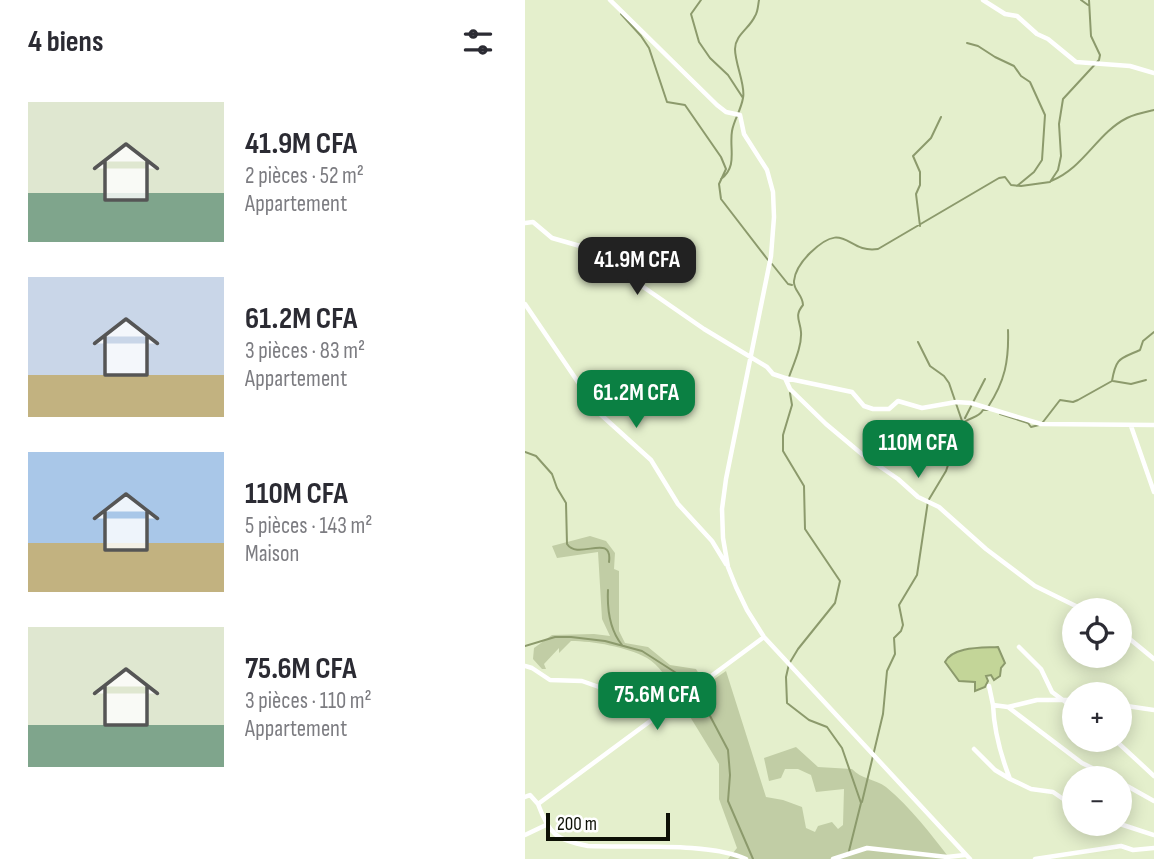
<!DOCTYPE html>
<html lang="fr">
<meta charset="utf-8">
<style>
body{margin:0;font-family:"Sofia Sans Condensed",sans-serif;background:#f7f7f7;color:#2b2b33;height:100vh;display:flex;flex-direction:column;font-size:26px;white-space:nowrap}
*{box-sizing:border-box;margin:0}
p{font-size:23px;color:#7c7c81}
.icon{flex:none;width:38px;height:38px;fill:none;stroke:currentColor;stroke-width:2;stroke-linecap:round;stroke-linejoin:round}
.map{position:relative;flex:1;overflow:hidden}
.side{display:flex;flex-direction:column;background:#fff;width:525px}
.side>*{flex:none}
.tools{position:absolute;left:537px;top:598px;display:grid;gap:14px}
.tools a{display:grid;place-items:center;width:70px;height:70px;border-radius:50%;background:#fff;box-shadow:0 4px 18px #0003;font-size:35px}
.scale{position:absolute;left:21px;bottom:18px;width:124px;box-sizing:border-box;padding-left:7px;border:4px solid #0d1005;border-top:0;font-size:19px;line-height:24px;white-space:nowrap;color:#0d1005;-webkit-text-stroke:5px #fff;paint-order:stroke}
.price{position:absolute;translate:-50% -60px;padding:0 16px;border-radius:14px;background:#0b8043;color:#fff;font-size:23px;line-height:46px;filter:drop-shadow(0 2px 4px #0008)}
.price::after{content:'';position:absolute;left:50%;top:42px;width:21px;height:16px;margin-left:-10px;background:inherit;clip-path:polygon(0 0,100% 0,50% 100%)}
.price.on{background:#222;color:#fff}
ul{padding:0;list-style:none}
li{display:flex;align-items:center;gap:21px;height:175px;padding:0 28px}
li span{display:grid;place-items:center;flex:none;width:196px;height:140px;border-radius:0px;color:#555}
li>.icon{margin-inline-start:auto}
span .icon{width:84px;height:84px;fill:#fffc;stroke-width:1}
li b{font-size:30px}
h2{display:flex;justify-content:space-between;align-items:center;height:84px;padding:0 28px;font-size:30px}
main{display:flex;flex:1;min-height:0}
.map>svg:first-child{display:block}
</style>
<main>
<section class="side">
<h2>4 biens<svg class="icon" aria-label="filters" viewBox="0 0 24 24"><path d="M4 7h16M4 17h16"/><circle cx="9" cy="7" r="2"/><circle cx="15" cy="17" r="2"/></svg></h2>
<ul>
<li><span style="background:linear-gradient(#dfe7d0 65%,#7fa58c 0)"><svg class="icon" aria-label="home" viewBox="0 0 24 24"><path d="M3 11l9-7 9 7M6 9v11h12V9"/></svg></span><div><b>41.9M CFA</b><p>2 pièces · 52 m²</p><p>Appartement</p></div></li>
<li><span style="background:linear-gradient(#c9d6e8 70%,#c2b280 0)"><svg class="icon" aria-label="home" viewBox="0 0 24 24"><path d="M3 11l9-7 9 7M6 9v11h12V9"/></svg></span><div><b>61.2M CFA</b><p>3 pièces · 83 m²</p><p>Appartement</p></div></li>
<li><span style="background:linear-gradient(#a9c7e8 65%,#c2b280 0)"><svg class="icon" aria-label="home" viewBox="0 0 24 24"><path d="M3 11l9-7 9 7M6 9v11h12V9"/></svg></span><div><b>110M CFA</b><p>5 pièces · 143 m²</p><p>Maison</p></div></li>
<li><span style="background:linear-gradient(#dfe7d0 70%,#7fa58c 0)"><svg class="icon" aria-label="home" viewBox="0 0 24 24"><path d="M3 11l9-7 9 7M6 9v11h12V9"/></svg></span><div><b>75.6M CFA</b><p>3 pièces · 110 m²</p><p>Appartement</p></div></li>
</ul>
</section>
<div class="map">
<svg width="629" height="859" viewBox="0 0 629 859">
<rect width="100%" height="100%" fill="#e4efcc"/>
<path fill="#c1cda5" d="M 65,536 L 81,541 L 90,553 L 89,569 L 94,571 L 94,631 L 100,643 L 123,647 L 145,665 L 171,669 L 177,679 L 160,691 L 151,691 C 143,680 134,665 122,658 C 102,647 68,641 46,641 L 34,653 L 34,648 L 19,664 L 21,669 L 17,669 L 8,659 L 9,648 L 27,635 L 69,634 L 85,636 L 77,619 L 73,552 L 32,558 L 27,546 Z
M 201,671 L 241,797 L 258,800 L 277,807 L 281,828 L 290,832 L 293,826 L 307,822 L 313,829 L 318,825 L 319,789 L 291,792 L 286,775 L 273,769 L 260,769 L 256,778 L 244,781 L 239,758 L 271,747 L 293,767 L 327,769 C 336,779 350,779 361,787 C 386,808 406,834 425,859 L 203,859 L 212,848 L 194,799 L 194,764 L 156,702 Z"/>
<path fill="#c3d598" stroke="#8c9a6c" stroke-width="2" d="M 473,647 L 480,663 L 476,668 L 475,676 L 469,680 L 466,675 L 461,676 L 463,681 L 460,687 L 450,691 L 450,682 L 434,681 L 420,662 C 428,646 458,648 473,647 Z"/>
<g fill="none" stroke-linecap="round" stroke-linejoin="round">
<path stroke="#8c9a6c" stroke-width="2" d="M 176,0 L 166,14 L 174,42 L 185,58 L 203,75 L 218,98 C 216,110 209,120 207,131 C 204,149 213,166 196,179
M 556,0 L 563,5
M 96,14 L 116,36 L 124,48 L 142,102 L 160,105 L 196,157 L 201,169 L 194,184 L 196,199 L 243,260
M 442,43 L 453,46 L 470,57 L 489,66 L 496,76 L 505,82 L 520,115 L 517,160 L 509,172 L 492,186
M 218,98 C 221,86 210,64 210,49 C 210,35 225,28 230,16 C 233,12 233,5 234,0
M 526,181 C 559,168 572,133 602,118 C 610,114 620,112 629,110
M 395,226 L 391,194 L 395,185 L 395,172 L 388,156 L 406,138 L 416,117
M 247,264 L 263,284 L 267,285
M 393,342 L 405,366 L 419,376 L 424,383 L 437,421
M 264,377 C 269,363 277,346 276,332 C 275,320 269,316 278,305 C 278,295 268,290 269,281 C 270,270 278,260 285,253 C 321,218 321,254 353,249 L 474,178 L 480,177 L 486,185 L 496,186 L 525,182 L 533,170 L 536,156 L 534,124 L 538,99 L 574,60 L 575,55 L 566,36 L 564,0
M 588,381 L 606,384 L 621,380
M 265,393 L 267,405 L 258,435 L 258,451 L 279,486 L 280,529 L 315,581 L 310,603 L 273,649 L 264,664 L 261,677 L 262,703 L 284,720 L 302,727 L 317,748 L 336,803 L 324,851
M 463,407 C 480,381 484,361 483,330
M 475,414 L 503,423 L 506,427 L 514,425
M 440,418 L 460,379
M 518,422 L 535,400 L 548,402 L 553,400 L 587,381 C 591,357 595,359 615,350 L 618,341 L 629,332
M 0,452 L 11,456 L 27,474 L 32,488 L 41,503 L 42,544 C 53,561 88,532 84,562
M 83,590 C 82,610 85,630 97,645
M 0,646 L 30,637 L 46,637 L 80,641 L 117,651 L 156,676 L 168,689 L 178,696 L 182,704 L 184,714 L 203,750 L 205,775 L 203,801 L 228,859
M 337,802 L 358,714 L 362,671 L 370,654 L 369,638 L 376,631 L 378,625 L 374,605 L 392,575 L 403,501 L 421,471 L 437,424 C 443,417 453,419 458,410 L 463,410"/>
<path stroke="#fff" stroke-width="4.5" d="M 85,0 L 192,105 L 201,112 L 215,115 L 219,134 L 242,170 L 248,192 L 249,217 L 246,256 L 201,479 L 197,509 L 198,538 L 203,567 L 211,587 L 222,610 L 239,637 L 445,859
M 458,0 L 480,14 L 492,16 L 512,34 L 523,39 L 551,62 L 605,66 L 629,73
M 0,223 L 8,222 L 27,238 L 62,248 L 179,329 L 242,367 L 248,374 L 260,378 L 265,389 L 301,424 L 338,455 L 373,479 L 393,497 L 414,507 L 461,549 L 510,586 L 561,611
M 0,304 L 74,413 L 126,460 L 153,504 L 187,541 L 201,564
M 260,378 L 327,392 L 339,406 L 348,409 L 364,409 L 373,401 L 397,408 L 431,402 L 446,403 L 516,424 L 629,425
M 606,426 L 629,492
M 595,631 L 629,659
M 494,647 L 516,669 L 527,692 L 550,709
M 0,666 L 7,668 L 25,680 L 57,681 L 91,693 L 118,687 L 160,695
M 464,686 L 468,705 L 483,707 L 557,763 L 589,779
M 468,705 C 469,731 476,756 485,779
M 595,705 L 629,710
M 483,707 L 512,700 L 550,700
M 590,740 L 629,776
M 449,749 L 470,770 L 485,779 L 506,789 L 528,792 L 550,807
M 595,782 L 629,801
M 0,797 L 5,795 L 13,804
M 595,824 L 629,835
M 0,835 L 21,825
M 221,859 C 184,842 106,848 63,846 C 31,840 24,834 13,804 L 239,637
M 308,859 L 342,848 L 422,857 L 440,855
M 510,859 L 596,846 L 608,850 L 629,848"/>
</g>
</svg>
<div class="tools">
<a><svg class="icon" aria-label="locate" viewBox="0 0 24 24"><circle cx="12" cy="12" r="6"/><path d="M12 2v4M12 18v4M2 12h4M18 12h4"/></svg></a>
<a>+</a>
<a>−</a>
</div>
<div class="scale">200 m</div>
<b class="price on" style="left:112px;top:297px">41.9M CFA</b>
<b class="price" style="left:111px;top:430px">61.2M CFA</b>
<b class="price" style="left:393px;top:480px">110M CFA</b>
<b class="price" style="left:132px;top:732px">75.6M CFA</b>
</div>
</main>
